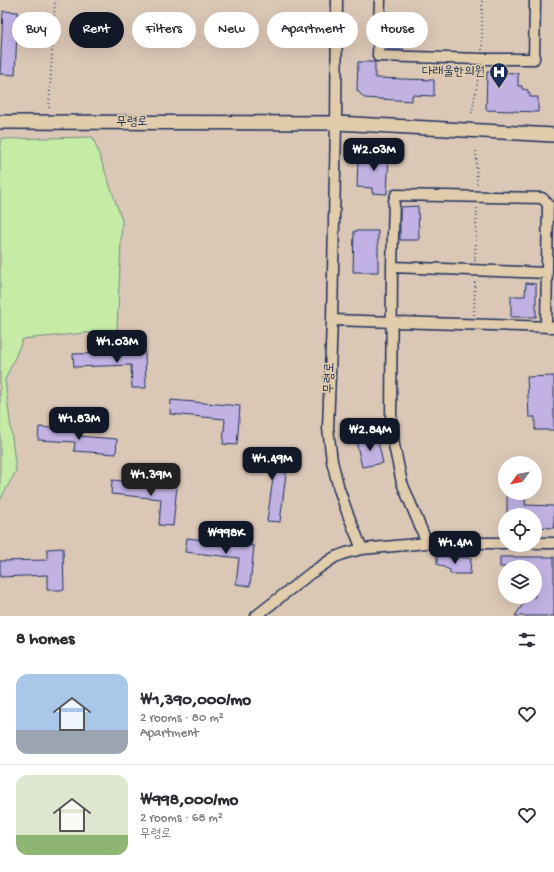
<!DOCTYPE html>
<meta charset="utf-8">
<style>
body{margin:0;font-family:"Gochi Hand","Poor Story",sans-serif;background:#f7f7f7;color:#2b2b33;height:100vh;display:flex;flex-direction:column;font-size:15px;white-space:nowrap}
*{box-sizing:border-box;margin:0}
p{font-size:13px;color:#7c7c81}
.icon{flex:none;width:22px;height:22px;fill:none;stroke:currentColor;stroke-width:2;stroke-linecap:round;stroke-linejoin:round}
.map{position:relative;height:616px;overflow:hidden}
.drawer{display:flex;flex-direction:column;background:#fff;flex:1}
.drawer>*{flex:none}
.guide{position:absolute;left:12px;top:12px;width:530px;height:36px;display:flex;gap:8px}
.needle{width:26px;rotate:237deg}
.controls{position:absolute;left:498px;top:456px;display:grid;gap:8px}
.controls a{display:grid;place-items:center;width:44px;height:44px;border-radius:50%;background:#fff;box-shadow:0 4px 16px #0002;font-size:20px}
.price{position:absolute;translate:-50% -34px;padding:0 9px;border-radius:8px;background:#111827;color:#fff;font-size:13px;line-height:26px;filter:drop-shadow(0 1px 2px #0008)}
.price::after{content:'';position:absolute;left:50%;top:24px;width:12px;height:9px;margin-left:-6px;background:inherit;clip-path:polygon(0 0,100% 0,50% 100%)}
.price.active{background:#222;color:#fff}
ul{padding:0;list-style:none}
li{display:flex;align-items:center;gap:12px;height:100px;padding:0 16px}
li+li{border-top:1px solid #e1e1e2}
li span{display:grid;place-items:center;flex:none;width:112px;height:80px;border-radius:12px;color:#555}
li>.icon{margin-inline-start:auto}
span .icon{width:48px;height:48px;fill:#fffc;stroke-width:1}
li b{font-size:17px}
h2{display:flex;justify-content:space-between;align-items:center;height:48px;padding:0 16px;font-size:17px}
.tag{padding:0 14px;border-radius:18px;background:#fff;box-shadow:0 4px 16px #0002;font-size:14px;line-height:36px}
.tag.active{background:#111827;color:#fff}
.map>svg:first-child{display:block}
</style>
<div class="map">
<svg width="554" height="616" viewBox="0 0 554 616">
<rect width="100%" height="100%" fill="#dbc7b6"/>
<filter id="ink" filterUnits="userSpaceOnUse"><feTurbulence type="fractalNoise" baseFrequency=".025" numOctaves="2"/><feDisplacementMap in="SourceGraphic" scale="8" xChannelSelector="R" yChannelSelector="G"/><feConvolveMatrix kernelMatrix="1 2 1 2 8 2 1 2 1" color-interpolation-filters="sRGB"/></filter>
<g filter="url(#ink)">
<path fill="#c5eba5" stroke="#708d82" d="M 93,137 L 122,220 L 117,330 L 23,339 L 5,380 L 16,471 L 0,500 L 0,139 Z"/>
<path fill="#c1b2e3" stroke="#1b2f5e" d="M 3,11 L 18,12 L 15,75 L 0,74 Z
M 388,33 L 403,33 L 403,50 L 388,50 Z
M 358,62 L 375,62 L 375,78 L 434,80 L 434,96 L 412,95 L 412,101 L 364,98 L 357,90 Z
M 487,72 L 518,73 L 518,86 L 522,86 L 522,89 L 528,90 L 528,93 L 530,94 L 530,97 L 538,97 L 538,112 L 486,110 Z
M 364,153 L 389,153 L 387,194 L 372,193 L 372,188 L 357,187 L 358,159 L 364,159 Z
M 418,206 L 419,240 L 400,240 L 400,207 Z
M 354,231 L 378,231 L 378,272 L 353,272 Z
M 526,283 L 536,284 L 536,317 L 511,317 L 511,296 L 525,296 Z
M 145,352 L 146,388 L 132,388 L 131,365 L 74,367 L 73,354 Z
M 554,376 L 554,430 L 535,430 L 535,417 L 529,417 L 527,377 Z
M 171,400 L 240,406 L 237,445 L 223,444 L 225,419 L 170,414 Z
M 39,427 L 77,430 L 77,436 L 117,439 L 116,454 L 74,451 L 75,442 L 38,440 Z
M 377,437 L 383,463 L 362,467 L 356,441 Z
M 249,453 L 288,458 L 280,522 L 267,521 L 274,471 L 247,467 Z
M 112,480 L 177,486 L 173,526 L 159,525 L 161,499 L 111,494 Z
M 507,494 L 526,494 L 525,505 L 554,506 L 554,528 L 535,527 L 535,515 L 507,515 Z
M 187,538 L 254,546 L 250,586 L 236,584 L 239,558 L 185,552 Z
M 63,548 L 64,590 L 47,590 L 47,575 L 0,577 L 0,561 L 47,560 L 47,549 Z
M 437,556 L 471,558 L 470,574 L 450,574 L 450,570 L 437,564 Z
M 500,557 L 554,557 L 554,616 L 515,616 L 528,597 L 535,597 L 535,567 L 500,567 Z"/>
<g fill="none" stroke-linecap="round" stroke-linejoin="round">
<g stroke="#1b2f5e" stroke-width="13">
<path id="minor" d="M 337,0 L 336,123 L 332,320 L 328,428 L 332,461 L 339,489 L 347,512 L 362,549
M 380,0 L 378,56 L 482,59 L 534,59 L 535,0
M 392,267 L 547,273
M 332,320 L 554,327
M 427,543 L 402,483 L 394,445 L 391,420 L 392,267 L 394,201 L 396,195 L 542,198 L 548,204 L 546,327
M 535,543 L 554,543
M 256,616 L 311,573 L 335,557 L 346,553 L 362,549 L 427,543 L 505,543"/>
</g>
<g stroke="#1b2f5e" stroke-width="16">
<path id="major" d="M 0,122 L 336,123 L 554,135"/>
</g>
<path stroke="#1b2f5e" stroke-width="1.5" stroke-dasharray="1 3" stroke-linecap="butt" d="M 482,50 L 482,0
M 49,108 L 55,0
M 472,113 L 480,67
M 476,151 L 477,187
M 475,261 L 477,207
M 474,315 L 475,279"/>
<use href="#minor" stroke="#e1ccab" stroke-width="10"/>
<use href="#major" stroke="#e1ccab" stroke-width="13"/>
</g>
</g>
<defs>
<g id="hospital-pin" transform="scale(1)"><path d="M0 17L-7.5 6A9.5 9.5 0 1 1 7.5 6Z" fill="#1b2f5e" stroke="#e1ccab"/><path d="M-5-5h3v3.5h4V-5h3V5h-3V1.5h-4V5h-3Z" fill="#fff"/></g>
</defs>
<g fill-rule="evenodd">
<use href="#hospital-pin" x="499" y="72"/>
</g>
<g text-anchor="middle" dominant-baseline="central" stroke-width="3.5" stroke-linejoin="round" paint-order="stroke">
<g font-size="13" fill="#1b2f5e" stroke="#e1ccab" text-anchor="end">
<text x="485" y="72">다래울한의원</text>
</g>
<g font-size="13" fill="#1b2f5e" stroke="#e1ccab">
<text x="132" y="122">무령로</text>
<text transform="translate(330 378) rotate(-88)">무령로</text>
</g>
</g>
</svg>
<div class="controls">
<a><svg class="needle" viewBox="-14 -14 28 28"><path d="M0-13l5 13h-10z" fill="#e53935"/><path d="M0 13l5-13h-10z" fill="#7c7c81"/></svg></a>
<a><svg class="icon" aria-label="locate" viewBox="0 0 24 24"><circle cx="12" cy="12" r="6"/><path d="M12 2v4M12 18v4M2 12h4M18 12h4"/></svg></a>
<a><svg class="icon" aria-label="layers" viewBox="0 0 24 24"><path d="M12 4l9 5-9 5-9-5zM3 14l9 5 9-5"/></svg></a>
</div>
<b class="price" style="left:374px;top:172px">₩2.03M</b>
<b class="price" style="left:117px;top:364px">₩1.03M</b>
<b class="price" style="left:79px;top:441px">₩1.83M</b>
<b class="price" style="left:370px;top:452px">₩2.84M</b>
<b class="price" style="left:272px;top:481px">₩1.49M</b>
<b class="price active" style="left:151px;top:497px">₩1.39M</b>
<b class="price" style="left:226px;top:555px">₩998K</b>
<b class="price" style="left:455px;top:565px">₩1.4M</b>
<div class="guide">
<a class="tag">Buy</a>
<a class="tag active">Rent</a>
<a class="tag">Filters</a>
<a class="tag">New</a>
<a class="tag">Apartment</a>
<a class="tag">House</a>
</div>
</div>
<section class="drawer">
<h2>8 homes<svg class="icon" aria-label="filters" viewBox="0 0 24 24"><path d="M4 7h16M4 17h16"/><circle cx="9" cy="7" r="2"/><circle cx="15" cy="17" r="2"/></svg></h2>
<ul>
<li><span style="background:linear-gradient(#a9c7e8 70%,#9aa5b1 0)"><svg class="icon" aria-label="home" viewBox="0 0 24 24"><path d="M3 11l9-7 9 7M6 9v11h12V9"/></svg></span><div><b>₩1,390,000/mo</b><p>2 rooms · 80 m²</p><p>Apartment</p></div><svg class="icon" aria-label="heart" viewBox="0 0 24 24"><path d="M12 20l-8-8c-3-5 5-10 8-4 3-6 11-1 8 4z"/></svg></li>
<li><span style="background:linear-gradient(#dfe7d0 75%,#8fb573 0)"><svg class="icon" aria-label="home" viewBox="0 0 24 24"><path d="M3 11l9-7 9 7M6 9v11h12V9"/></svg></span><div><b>₩998,000/mo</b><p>2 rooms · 68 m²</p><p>무령로</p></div><svg class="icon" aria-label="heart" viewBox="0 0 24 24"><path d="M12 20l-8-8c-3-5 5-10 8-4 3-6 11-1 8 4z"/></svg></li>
</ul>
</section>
